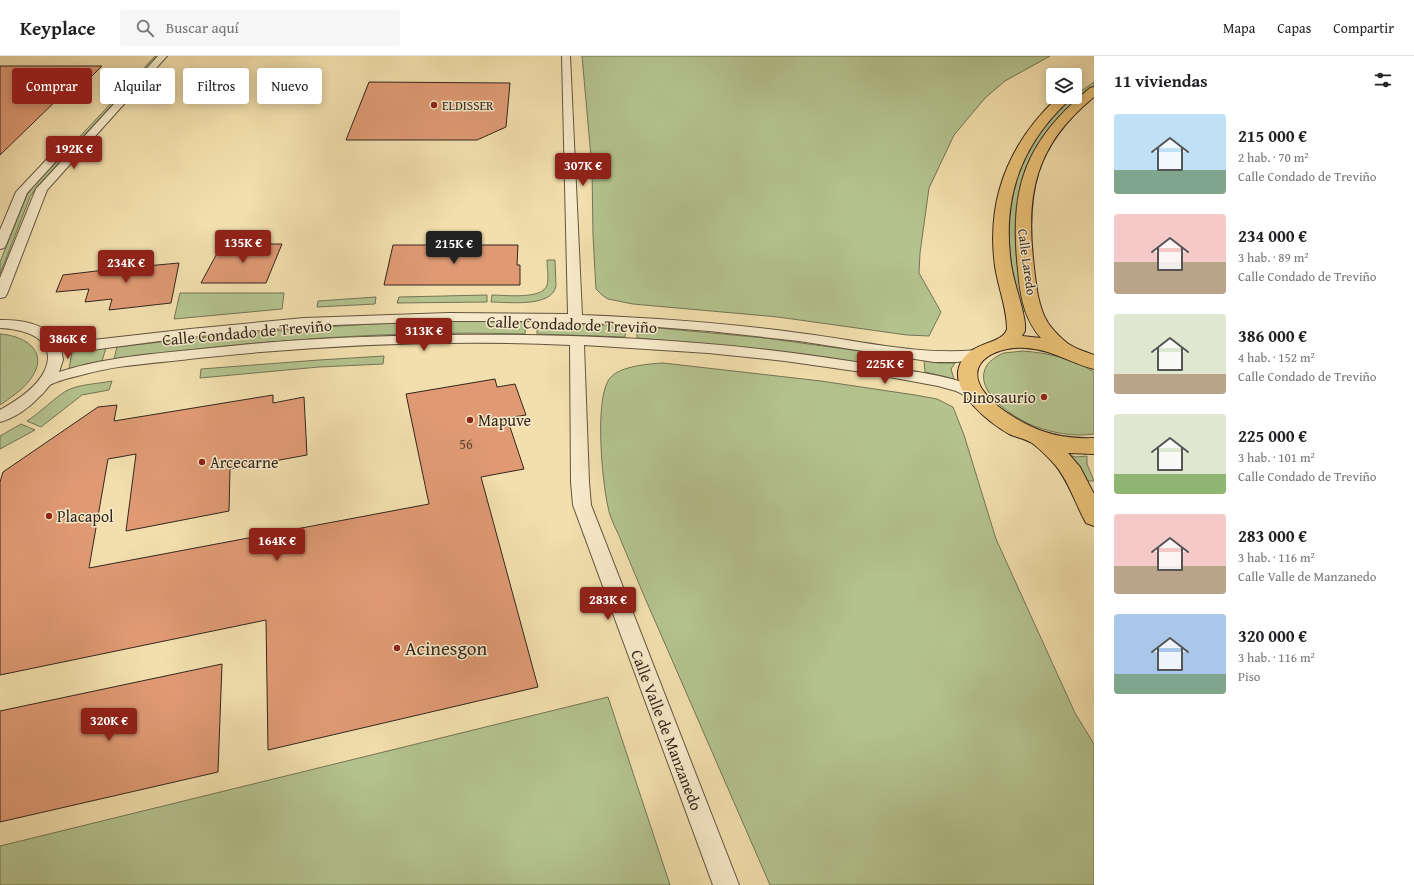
<!DOCTYPE html>
<html lang="es">
<meta charset="utf-8">
<style>
body{margin:0;font-family:"Gentium Book Plus",serif;background:#f6f6f6;color:#202124;height:100vh;display:flex;flex-direction:column;font-size:15px;white-space:nowrap}
*{box-sizing:border-box;margin:0}
p{font-size:13px;color:#757577}
.icon{flex:none;width:22px;height:22px;fill:none;stroke:currentColor;stroke-width:2;stroke-linecap:round;stroke-linejoin:round}
.map{position:relative;flex:1;overflow:hidden}
.side{display:flex;flex-direction:column;background:#fff;width:320px}
.side>*{flex:none}
.banner{position:absolute;left:12px;top:12px;width:380px;height:36px;display:flex;gap:8px}
.tools{position:absolute;left:1046px;top:12px;display:grid;gap:8px}
.tools a{display:grid;place-items:center;width:36px;height:36px;border-radius:4px;background:#fff;box-shadow:0 2px 10px #0003;font-size:20px}
.price{position:absolute;translate:-50% -34px;padding:0 9px;border-radius:4px;background:#8f2418;color:#fff;font-size:13px;line-height:26px;filter:drop-shadow(0 1px 2px #0008)}
.price::after{content:'';position:absolute;left:50%;top:24px;width:12px;height:9px;margin-left:-6px;background:inherit;clip-path:polygon(0 0,100% 0,50% 100%)}
.price.active{background:#222;color:#fff}
ul{padding:0;list-style:none}
li{display:flex;align-items:center;gap:12px;height:100px;padding:0 20px}
li span{display:grid;place-items:center;flex:none;width:112px;height:80px;border-radius:4px;color:#555}
li>.icon{margin-inline-start:auto}
span .icon{width:48px;height:48px;fill:#fffc;stroke-width:1}
li b{font-size:17px}
h2{display:flex;justify-content:space-between;align-items:center;height:48px;padding:0 20px;font-size:17px}
.pill{padding:0 14px;border-radius:4px;background:#fff;box-shadow:0 2px 10px #0003;font-size:14px;line-height:36px}
.pill.active{background:#8f2418;color:#fff}
header{display:flex;align-items:center;gap:24px;box-sizing:border-box;height:56px;padding:0 20px;background:#fff;border-bottom:1px solid #e0e0e0}
header strong{font-size:19px}
nav{display:flex;gap:22px;margin-inline-start:auto;font-size:14px}
.search{width:280px;height:36px;background:#f6f6f6;display:flex;align-items:center;gap:10px;box-sizing:border-box;padding:0 14px;border-radius:4px;color:#757577;font-size:15px}
main{display:flex;flex:1;min-height:0}
.map>svg:first-child{display:block}
</style>
<header>
<strong>Keyplace</strong>
<div class="search"><svg class="icon" aria-label="search" viewBox="0 0 24 24"><circle cx="10" cy="10" r="6"/><path d="M15 15l6 6"/></svg>Buscar aquí</div>
<nav><a>Mapa</a><a>Capas</a><a>Compartir</a></nav>
</header>
<main>
<div class="map">
<svg width="1094" height="829" viewBox="0 0 1094 829">
<rect width="100%" height="100%" fill="#f2dfad"/>
<filter id="stains"><feTurbulence type="fractalNoise" baseFrequency=".005" numOctaves="4"/><feColorMatrix values="0 0 0 0 .2 0 0 0 0 .09 0 0 0 0 .02 0 0 0 .5 -.17"/></filter>
<radialGradient id="worn" r=".72"><stop offset=".6" stop-color="#630" stop-opacity="0"/><stop offset="1" stop-color="#630" stop-opacity=".3"/></radialGradient>
<path fill="#b4c38e" stroke="#747555" d="M 155,0 L 157,0 L 36,132 L 30,141 L 0,218 L 0,206 L 27,139 L 32,132 Z
M 582,0 L 1050,0 L 1005,25 L 985,42 L 954,79 L 929,132 L 920,197 L 919,217 L 941,256 L 929,280 L 907,279 L 778,261 L 633,248 L 608,243 L 602,239 L 596,233 L 593,180 L 592,112 Z
M 1094,26 L 1094,30 C 1010,90 1003,161 1027,256 L 1021,255 C 1017,238 1013,221 1011,204 C 1004,153 1016,95 1054,57 C 1067,45 1080,36 1094,26 Z
M 547,204 L 555,204 L 556,230 C 552,252 507,246 491,246 L 492,239 C 504,239 543,244 547,229 C 549,222 547,212 547,204 Z
M 180,237 L 284,237 L 282,253 L 174,263 Z
M 487,239 L 487,246 L 397,247 L 399,241 Z
M 376,241 L 375,248 L 317,251 L 318,245 Z
M 446,265 L 526,266 L 525,278 C 388,274 251,285 114,303 L 117,291 C 226,278 335,268 446,265 Z
M 537,266 L 626,270 L 625,281 L 537,278 Z
M 637,270 L 765,282 L 903,301 L 903,313 L 771,294 L 637,282 Z
M 0,278 C 28,280 51,298 29,325 C 21,335 10,342 0,349 Z
M 106,292 L 102,305 L 86,308 L 69,313 L 72,296 Z
M 1023,295 C 1048,297 1072,302 1094,316 L 1094,378 C 1074,381 1053,377 1034,370 C 1014,362 971,335 987,309 C 991,304 998,299 1004,297 C 1010,296 1017,296 1023,295 Z
M 384,300 L 383,308 L 319,311 L 200,322 L 201,313 L 319,304 Z
M 924,304 L 938,307 L 955,307 L 951,313 L 954,323 L 925,316 Z
M 663,307 L 821,325 L 915,339 L 937,343 L 953,351 L 964,379 L 996,483 L 1075,657 L 1094,688 L 1094,829 L 770,829 C 733,744 696,659 659,574 C 646,545 634,516 622,487 C 618,476 610,463 608,451 C 602,424 595,348 608,325 C 616,310 648,308 663,307 Z
M 112,325 L 109,334 L 82,339 L 41,371 L 27,365 C 41,356 53,343 66,335 C 79,328 97,328 112,325 Z
M 21,368 L 35,374 L 0,393 L 0,380 Z
M 1068,399 L 1076,401 L 1087,400 L 1087,408 L 1094,425 L 1086,425 Z
M 608,641 L 670,829 L 0,829 L 0,790 Z"/>
<path fill="#df9a74" stroke="#33271c" d="M 0,10 L 102,10 L 76,36 L 65,36 L 0,99 Z
M 369,26 L 510,27 L 506,71 L 477,84 L 346,84 Z
M 222,188 L 282,188 L 266,227 L 201,227 Z
M 393,189 L 518,189 L 517,209 L 520,209 L 520,229 L 384,229 Z
M 147,205 L 146,210 L 179,207 L 171,247 L 109,254 L 112,243 L 85,246 L 89,233 L 56,236 L 63,219 L 105,214 L 106,209 Z
M 495,323 L 497,331 L 515,328 L 526,359 L 507,362 L 524,413 L 481,421 L 538,631 L 268,694 L 266,564 L 0,619 L 0,426 L 3,416 L 98,351 L 117,349 L 114,365 L 273,339 L 273,347 L 304,341 L 307,399 L 230,413 L 229,455 L 126,475 L 136,398 L 108,403 L 89,512 L 429,448 L 406,338 Z
M 222,608 L 218,716 L 0,766 L 0,655 Z"/>
<g fill="none" stroke-linecap="round" stroke-linejoin="round">
<g stroke="#635540" stroke-width="2">
<path id="minor" d="M 158,0 L 167,0 L 47,134 L 7,238 L 5,241 L 0,242 L 0,222 L 36,133 Z
M 562,0 L 570,0 L 582,259 C 655,262 727,267 799,277 C 858,284 918,300 977,294 L 982,296 L 984,299 L 982,302 L 957,306 L 934,306 L 799,285 L 709,275 L 632,269 L 532,265 L 449,265 L 304,270 L 190,281 L 84,295 L 61,292 L 63,304 L 59,316 C 112,299 167,297 221,291 C 294,283 368,280 441,279 C 590,277 739,285 885,311 C 907,315 971,321 983,339 L 980,343 L 975,344 L 956,335 L 938,330 L 862,316 L 785,305 L 708,297 L 584,289 L 589,426 L 591,449 L 739,829 L 713,829 L 573,449 L 571,426 L 570,289 C 446,283 321,289 198,302 C 161,307 122,308 85,318 C 77,320 56,325 50,329 C 47,332 44,337 40,340 C 30,351 15,362 0,366 L 0,354 C 16,345 36,332 44,316 C 60,283 25,273 0,272 L 0,264 C 19,264 43,266 54,283 L 84,285 L 190,273 L 304,262 L 449,257 L 568,258 Z
M 54,99 L 59,102 L 27,137 L 6,189 L 4,192 L 0,193 L 0,174 L 16,136 L 50,100 Z"/>
</g>
<g stroke="#33271c" stroke-width="2">
<path id="major" d="M 1094,31 L 1094,41 C 1035,89 1025,138 1034,211 C 1036,229 1038,251 1048,267 C 1053,274 1064,286 1072,290 C 1079,294 1087,296 1094,299 L 1094,313 C 1070,307 1051,293 1025,292 C 1002,290 964,303 982,333 C 991,347 1009,359 1024,367 C 1046,379 1069,383 1094,382 L 1094,398 L 1068,397 L 1080,411 L 1094,438 L 1094,470 L 1086,467 C 1076,449 1069,426 1056,410 C 1050,403 1040,393 1032,387 C 1025,383 1016,381 1009,378 C 990,367 951,337 959,311 C 968,284 1002,290 1007,273 C 1007,252 998,231 995,210 C 986,143 1009,87 1058,41 L 1068,41 L 1069,43 L 1067,46 C 1020,91 1002,143 1011,208 C 1014,228 1022,247 1025,267 L 1025,275 L 1022,280 L 1041,282 C 1024,263 1020,239 1018,214 C 1009,132 1025,85 1090,32 Z"/>
</g>
<use href="#minor" fill="#f7eaca" fill-rule="evenodd"/>
<use href="#major" fill="#e9c076" fill-rule="evenodd"/>
</g>
<g fill="#8f2418" stroke="#f7eaca" stroke-width="1.5">
<circle cx="434" cy="49" r="4"/>
<circle cx="1044" cy="341" r="4"/>
<circle cx="470" cy="364" r="4"/>
<circle cx="202" cy="406" r="4"/>
<circle cx="49" cy="460" r="4"/>
<circle cx="397" cy="592" r="4"/>
</g>
<g text-anchor="middle" dominant-baseline="central" stroke-width="3" stroke-linejoin="round" paint-order="stroke">
<g font-size="13" fill="#33271c" stroke="#f7eaca" text-anchor="start">
<text x="442" y="49">ELDISSER</text>
</g>
<g font-size="13" fill="#33271c" stroke="#f7eaca">
<text transform="translate(1027 206) rotate(82)">Calle Laredo</text>
</g>
<g font-size="14" fill="#5e4432">
<text x="466" y="388">56</text>
</g>
<g font-size="16" fill="#33271c" stroke="#f7eaca">
<text transform="translate(572 268) rotate(2)">Calle Condado de Treviño</text>
<text transform="translate(247 276) rotate(-5)">Calle Condado de Treviño</text>
<text transform="translate(667 674) rotate(69)">Calle Valle de Manzanedo</text>
</g>
<g font-size="16" fill="#33271c" stroke="#f7eaca" text-anchor="start">
<text x="1036" y="341" text-anchor="end">Dinosaurio</text>
<text x="478" y="364">Mapuve</text>
<text x="210" y="406">Arcecarne</text>
<text x="57" y="460">Placapol</text>
</g>
<g font-size="19" fill="#33271c" stroke="#f7eaca" text-anchor="start">
<text x="405" y="592">Acinesgon</text>
</g>
</g>
<rect width="100%" height="100%" filter="url(#stains)"/>
<rect width="100%" height="100%" fill="url(#worn)"/>
</svg>
<div class="tools">
<a><svg class="icon" aria-label="layers" viewBox="0 0 24 24"><path d="M12 4l9 5-9 5-9-5zM3 14l9 5 9-5"/></svg></a>
</div>
<b class="price" style="left:74px;top:114px">192K €</b>
<b class="price" style="left:583px;top:131px">307K €</b>
<b class="price" style="left:243px;top:208px">135K €</b>
<b class="price active" style="left:454px;top:209px">215K €</b>
<b class="price" style="left:126px;top:228px">234K €</b>
<b class="price" style="left:424px;top:296px">313K €</b>
<b class="price" style="left:68px;top:304px">386K €</b>
<b class="price" style="left:885px;top:329px">225K €</b>
<b class="price" style="left:277px;top:506px">164K €</b>
<b class="price" style="left:608px;top:565px">283K €</b>
<b class="price" style="left:109px;top:686px">320K €</b>
<div class="banner">
<a class="pill active">Comprar</a>
<a class="pill">Alquilar</a>
<a class="pill">Filtros</a>
<a class="pill">Nuevo</a>
</div>
</div>
<section class="side">
<h2>11 viviendas<svg class="icon" aria-label="filters" viewBox="0 0 24 24"><path d="M4 7h16M4 17h16"/><circle cx="9" cy="7" r="2"/><circle cx="15" cy="17" r="2"/></svg></h2>
<ul>
<li><span style="background:linear-gradient(#bfe0f5 70%,#7fa58c 0)"><svg class="icon" aria-label="home" viewBox="0 0 24 24"><path d="M3 11l9-7 9 7M6 9v11h12V9"/></svg></span><div><b>215 000 €</b><p>2 hab. · 70 m²</p><p>Calle Condado de Treviño</p></div></li>
<li><span style="background:linear-gradient(#f6c9c9 60%,#b9a48a 0)"><svg class="icon" aria-label="home" viewBox="0 0 24 24"><path d="M3 11l9-7 9 7M6 9v11h12V9"/></svg></span><div><b>234 000 €</b><p>3 hab. · 89 m²</p><p>Calle Condado de Treviño</p></div></li>
<li><span style="background:linear-gradient(#dfe7d0 75%,#b9a48a 0)"><svg class="icon" aria-label="home" viewBox="0 0 24 24"><path d="M3 11l9-7 9 7M6 9v11h12V9"/></svg></span><div><b>386 000 €</b><p>4 hab. · 152 m²</p><p>Calle Condado de Treviño</p></div></li>
<li><span style="background:linear-gradient(#dfe7d0 75%,#8fb573 0)"><svg class="icon" aria-label="home" viewBox="0 0 24 24"><path d="M3 11l9-7 9 7M6 9v11h12V9"/></svg></span><div><b>225 000 €</b><p>3 hab. · 101 m²</p><p>Calle Condado de Treviño</p></div></li>
<li><span style="background:linear-gradient(#f6c9c9 65%,#b9a48a 0)"><svg class="icon" aria-label="home" viewBox="0 0 24 24"><path d="M3 11l9-7 9 7M6 9v11h12V9"/></svg></span><div><b>283 000 €</b><p>3 hab. · 116 m²</p><p>Calle Valle de Manzanedo</p></div></li>
<li><span style="background:linear-gradient(#a9c7e8 75%,#7fa58c 0)"><svg class="icon" aria-label="home" viewBox="0 0 24 24"><path d="M3 11l9-7 9 7M6 9v11h12V9"/></svg></span><div><b>320 000 €</b><p>3 hab. · 116 m²</p><p>Piso</p></div></li>
</ul>
</section>
</main>
